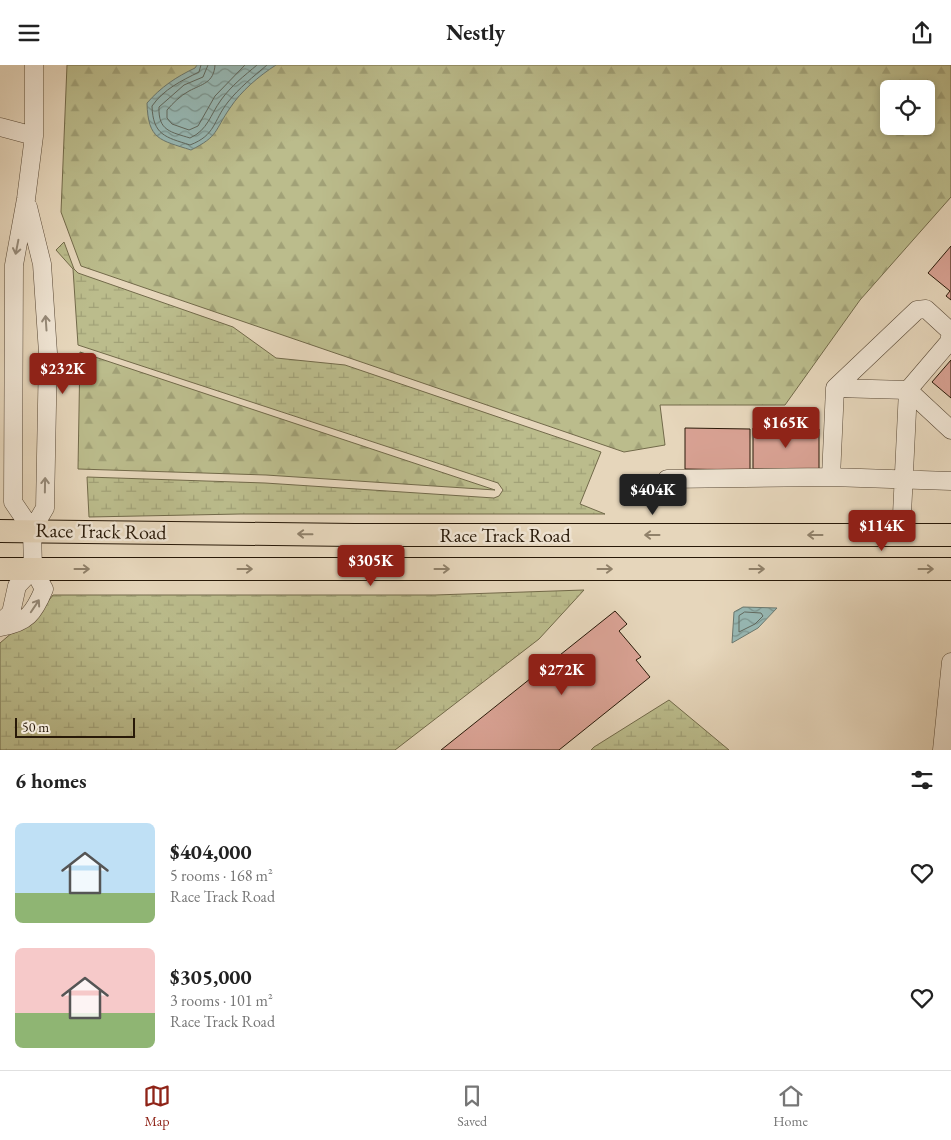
<!DOCTYPE html>
<meta charset="utf-8">
<style>
body{margin:0;font-family:"EB Garamond",serif;background:#f2f2f2;color:#222;height:100vh;display:flex;flex-direction:column;font-size:19px;white-space:nowrap}
*{box-sizing:border-box;margin:0}
p{font-size:16px;color:#767676}
.icon{flex:none;width:28px;height:28px;fill:none;stroke:currentColor;stroke-width:2;stroke-linecap:round;stroke-linejoin:round}
.map{position:relative;height:685px;overflow:hidden}
.panel{display:flex;flex-direction:column;background:#fff;flex:1}
.panel>*{flex:none}
.controls{position:absolute;left:880px;top:15px;display:grid;gap:10px}
.controls a{display:grid;place-items:center;width:55px;height:55px;border-radius:8px;background:#fff;box-shadow:0 2px 8px #0003;font-size:25px}
.scale{position:absolute;left:15px;bottom:12px;width:120px;box-sizing:border-box;padding-left:5px;border:2px solid #281908;border-top:0;font-size:14px;line-height:18px;white-space:nowrap;color:#281908;-webkit-text-stroke:4px #efe4d3;paint-order:stroke}
.price{position:absolute;translate:-50% -42px;padding:0 11px;border-radius:5px;background:#8f2418;color:#fff;font-size:16px;line-height:32px;filter:drop-shadow(0 1px 2px #0008)}
.price::after{content:'';position:absolute;left:50%;top:30px;width:15px;height:11px;margin-left:-8px;background:inherit;clip-path:polygon(0 0,100% 0,50% 100%)}
.price.active{background:#222;color:#fff}
ul{padding:0;list-style:none}
li{display:flex;align-items:center;gap:15px;height:125px;padding:0 15px}
li span{display:grid;place-items:center;flex:none;width:140px;height:100px;border-radius:8px;color:#555}
li>.icon{margin-inline-start:auto}
span .icon{width:60px;height:60px;fill:#fffc;stroke-width:1}
li b{font-size:21px}
h2{display:flex;justify-content:space-between;align-items:center;height:60px;padding:0 15px;font-size:21px}
header{display:flex;justify-content:space-between;align-items:center;height:65px;padding:0 15px;background:#fff;font-size:22px;font-weight:700}
.tabs{display:flex;justify-content:space-around;align-items:center;height:70px;border-top:1px solid #e0e0e0;background:#fff;font-size:14px;color:#767676}
.tabs a{display:grid;justify-items:center;gap:2px}
.tabs .active{color:#8f2418}
.map>svg:first-child{display:block}
</style>
<header><svg class="icon" aria-label="menu" viewBox="0 0 24 24"><path d="M4 6h16M4 12h16M4 18h16"/></svg>Nestly<svg class="icon" aria-label="share" viewBox="0 0 24 24"><path d="M12 15V3M7 8l5-5 5 5M5 13v7h14v-7"/></svg></header>
<div class="map">
<svg width="951" height="685" viewBox="0 0 951 685">
<defs>
<pattern id="forest-firs" width="22" height="20" patternUnits="userSpaceOnUse" patternTransform="scale(1.25)"><rect width="22" height="20" fill="#bbbc8c"/><path d="M5 1l3.5 6h-7zM16 11l3.5 6h-7z" fill="#a1a177"/></pattern>
<pattern id="wetland-marsh" width="20" height="14" patternUnits="userSpaceOnUse" patternTransform="scale(1.25)"><rect width="20" height="14" fill="#bbbc8c"/><path d="M1 5h8M5 5V1M11 12h8M15 12V8" fill="none" stroke="#a1a177"/></pattern>
<pattern id="water-waves" width="16" height="10" patternUnits="userSpaceOnUse" patternTransform="scale(1.25)"><rect width="16" height="10" fill="#97b8b4"/><path d="M0 5q4-4 8 0t8 0" fill="none" stroke="#7b9590"/></pattern>
</defs>
<rect width="100%" height="100%" fill="#e6d6bb"/>
<filter id="stains"><feTurbulence type="fractalNoise" baseFrequency=".004" numOctaves="4"/><feColorMatrix values="0 0 0 0 .2 0 0 0 0 .09 0 0 0 0 .02 0 0 0 .5 -.17"/></filter>
<radialGradient id="worn" r=".72"><stop offset=".6" stop-color="#630" stop-opacity="0"/><stop offset="1" stop-color="#630" stop-opacity=".3"/></radialGradient>
<path fill="url(#forest-firs)" stroke="#726a4a" fill-rule="evenodd" d="M 67,0 L 951,0 L 951,132 L 860,235 L 785,340 L 660,340 L 665,380 L 624,387 L 81,201 L 61,147 ZM 889,24 L 926,24 L 926,61 L 889,61 Z
M 80,287 L 495,425 L 266,410 L 78,404 Z"/>
<path fill="url(#wetland-marsh)" stroke="#726a4a" d="M 64,177 L 74,204 L 78,208 L 233,262 L 276,293 L 345,300 L 601,387 L 580,439 L 605,449 L 240,449 L 89,452 L 87,412 L 265,418 L 494,433 L 499,431 L 503,425 L 498,418 L 78,280 L 73,204 L 56,185 Z
M 584,525 L 539,574 L 395,685 L 0,685 L 0,578 L 46,539 L 53,530 L 435,530 Z
M 669,635 L 729,685 L 591,685 L 594,682 Z"/>
<path fill="url(#water-waves)" stroke="#6b786f" d="M 197,0 L 276,0 C 259,11 241,26 230,43 C 214,66 219,71 191,85 C 160,75 148,75 147,38 C 161,22 176,12 195,3 Z
M 743,542 L 777,543 L 758,563 L 732,578 L 734,547 Z"/>
<g fill="none" stroke-linecap="round" stroke-linejoin="round">
<path stroke="#60685e" stroke-width="1" d="M 201,0 L 199,7 C 181,16 164,24 152,41 C 153,70 165,72 190,80 C 216,70 213,56 228,37 C 239,23 253,12 267,0
M 208,0 L 203,12 L 184,20 L 159,42 C 158,66 171,67 190,73 C 208,65 210,50 221,35 C 231,21 244,11 257,0
M 215,0 C 214,18 202,19 189,26 C 180,31 173,38 167,45 L 167,53 L 172,59 L 189,65 L 198,61 L 215,31 L 245,0
M 745,547 L 761,548 L 763,551 L 755,559 L 739,567 L 739,551 Z"/>
</g>
<path fill="#d9a294" stroke="#281908" d="M 951,181 L 951,235 L 946,231 L 950,226 L 928,208 Z
M 951,295 L 951,333 L 932,317 Z
M 685,363 L 750,364 L 750,405 L 685,404 Z
M 753,363 L 819,364 L 819,404 L 753,404 Z
M 615,546 L 627,559 L 619,566 L 641,592 L 636,595 L 650,612 L 559,685 L 441,685 Z"/>
<g fill="none" stroke-linecap="round" stroke-linejoin="round">
<g stroke="#584835" stroke-width="19">
<path id="minor" d="M 0,62 L 34,71
M 28,142 L 42,199 L 48,288 L 45,443 L 32,465
M 835,323 L 908,325 L 951,365
M 667,414 L 831,412
M 901,470 L 908,325 L 949,277 L 951,267 L 926,244 L 917,245 L 835,323 L 831,412 L 951,416
M 0,558 L 11,548 L 17,521 L 33,504
M 0,562 C 27,558 34,548 44,524 L 33,504 L 32,465 L 13,437 L 14,200 L 26,134 L 34,71 L 34,0
M 942,685 L 951,597"/>
</g>
<g stroke="#281908" stroke-width="24">
<path id="major" d="M 0,466 L 354,470 L 951,470
M 0,504 L 951,504"/>
</g>
<use href="#minor" stroke="#efe4d3" stroke-width="18"/>
<use href="#major" stroke="#e6d6bb" stroke-width="22"/>
</g>
<defs><path id="oneway-shaft" d="M-6 0H5M1.5-3L5.5 0L1.5 3" fill="none" stroke-width="1.6" stroke-linecap="round" stroke-linejoin="round" transform="scale(1.25)"/></defs>
<g stroke="#958978">
<use href="#oneway-shaft" transform="translate(17 182) rotate(101)"/>
<use href="#oneway-shaft" transform="translate(46 258) rotate(-94)"/>
<use href="#oneway-shaft" transform="translate(45 420) rotate(-89)"/>
<use href="#oneway-shaft" transform="translate(35 541) rotate(-56)"/>
</g>
<g stroke="#90816a">
<use href="#oneway-shaft" transform="translate(305 469) rotate(-179)"/>
<use href="#oneway-shaft" transform="translate(652 470) rotate(-180)"/>
<use href="#oneway-shaft" transform="translate(815 470) rotate(-180)"/>
<use href="#oneway-shaft" transform="translate(82 504)"/>
<use href="#oneway-shaft" transform="translate(245 504)"/>
<use href="#oneway-shaft" transform="translate(442 504)"/>
<use href="#oneway-shaft" transform="translate(605 504)"/>
<use href="#oneway-shaft" transform="translate(757 504)"/>
<use href="#oneway-shaft" transform="translate(926 504)"/>
</g>
<g text-anchor="middle" dominant-baseline="central" stroke-width="5" stroke-linejoin="round" paint-order="stroke">
<g font-size="20" fill="#281908" stroke="#efe4d3">
<text transform="translate(101 466) rotate(1)">Race Track Road</text>
<text x="505" y="470">Race Track Road</text>
</g>
</g>
<rect width="100%" height="100%" filter="url(#stains)"/>
<rect width="100%" height="100%" fill="url(#worn)"/>
</svg>
<div class="controls">
<a><svg class="icon" aria-label="locate" viewBox="0 0 24 24"><circle cx="12" cy="12" r="6"/><path d="M12 2v4M12 18v4M2 12h4M18 12h4"/></svg></a>
</div>
<div class="scale">50 m</div>
<b class="price" style="left:63px;top:330px">$232K</b>
<b class="price" style="left:786px;top:384px">$165K</b>
<b class="price active" style="left:653px;top:451px">$404K</b>
<b class="price" style="left:882px;top:487px">$114K</b>
<b class="price" style="left:371px;top:522px">$305K</b>
<b class="price" style="left:562px;top:631px">$272K</b>
</div>
<section class="panel">
<h2>6 homes<svg class="icon" aria-label="filters" viewBox="0 0 24 24"><path d="M4 7h16M4 17h16"/><circle cx="9" cy="7" r="2"/><circle cx="15" cy="17" r="2"/></svg></h2>
<ul>
<li><span style="background:linear-gradient(#bfe0f5 70%,#8fb573 0)"><svg class="icon" aria-label="home" viewBox="0 0 24 24"><path d="M3 11l9-7 9 7M6 9v11h12V9"/></svg></span><div><b>$404,000</b><p>5 rooms · 168 m²</p><p>Race Track Road</p></div><svg class="icon" aria-label="heart" viewBox="0 0 24 24"><path d="M12 20l-8-8c-3-5 5-10 8-4 3-6 11-1 8 4z"/></svg></li>
<li><span style="background:linear-gradient(#f6c9c9 65%,#8fb573 0)"><svg class="icon" aria-label="home" viewBox="0 0 24 24"><path d="M3 11l9-7 9 7M6 9v11h12V9"/></svg></span><div><b>$305,000</b><p>3 rooms · 101 m²</p><p>Race Track Road</p></div><svg class="icon" aria-label="heart" viewBox="0 0 24 24"><path d="M12 20l-8-8c-3-5 5-10 8-4 3-6 11-1 8 4z"/></svg></li>
</ul>
</section>
<nav class="tabs">
<a class="active"><svg class="icon" aria-label="map" viewBox="0 0 24 24"><path d="M3 6l6-2 6 2 6-2v14l-6 2-6-2-6 2zM9 4v14M15 6v14"/></svg>Map</a>
<a><svg class="icon" aria-label="saved" viewBox="0 0 24 24"><path d="M7 4h10v16l-5-4-5 4z"/></svg>Saved</a>
<a><svg class="icon" aria-label="home" viewBox="0 0 24 24"><path d="M3 11l9-7 9 7M6 9v11h12V9"/></svg>Home</a>
</nav>
